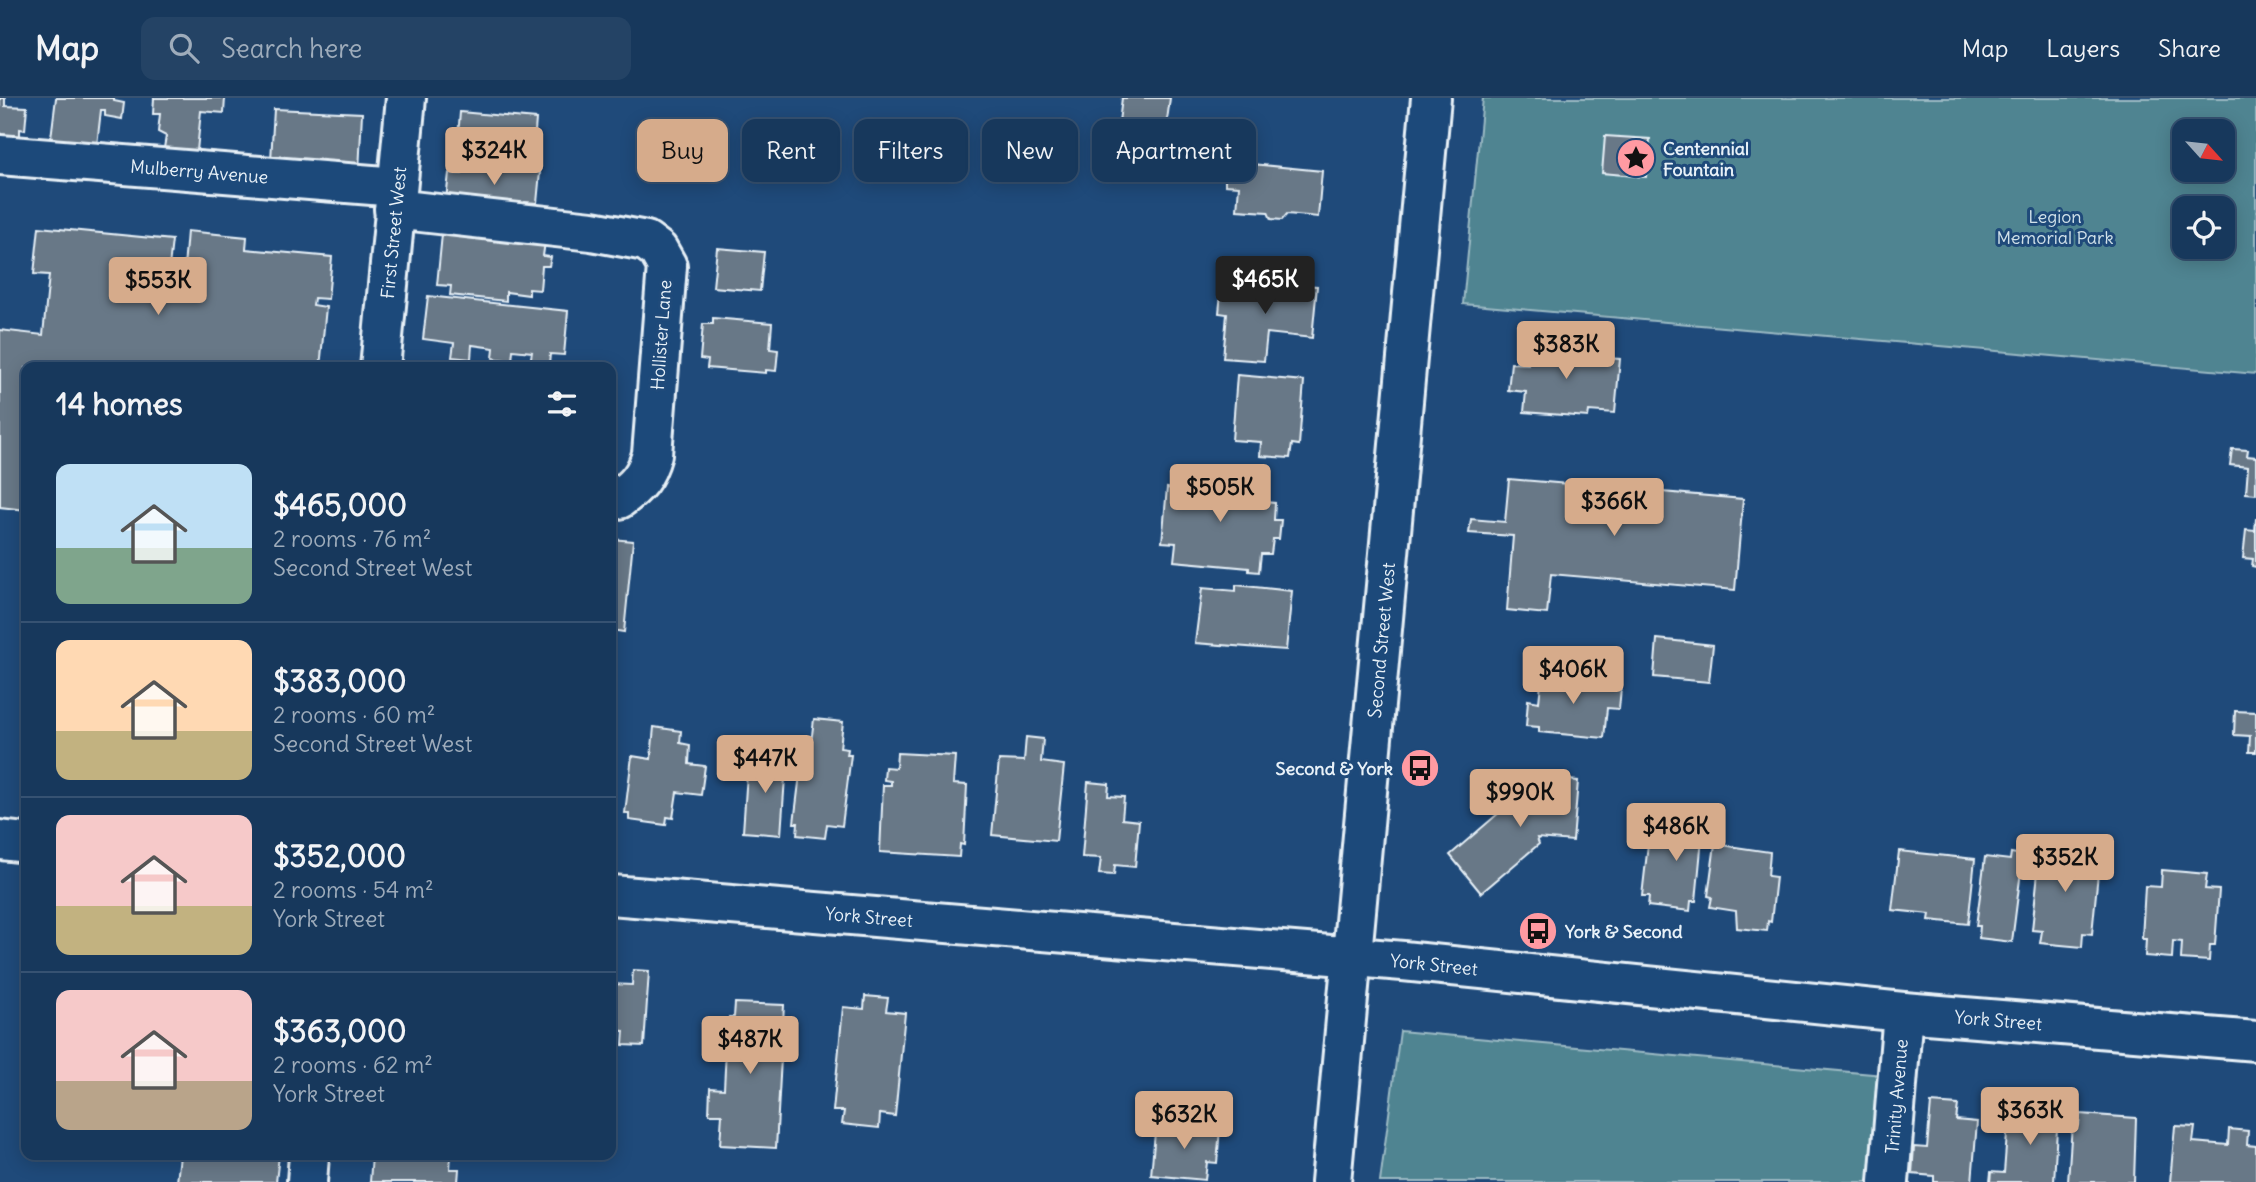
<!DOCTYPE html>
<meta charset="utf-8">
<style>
body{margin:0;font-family:Delius,sans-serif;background:#244365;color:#f1f3f6;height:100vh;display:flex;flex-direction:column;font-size:26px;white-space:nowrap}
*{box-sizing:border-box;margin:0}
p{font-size:23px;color:#9eacbb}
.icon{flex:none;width:38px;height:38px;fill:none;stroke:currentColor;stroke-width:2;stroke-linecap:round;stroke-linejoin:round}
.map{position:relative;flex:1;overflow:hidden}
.drawer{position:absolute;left:21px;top:264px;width:595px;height:798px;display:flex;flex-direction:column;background:#17385c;border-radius:14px;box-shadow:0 4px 18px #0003,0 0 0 2px #365272}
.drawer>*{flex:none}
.banner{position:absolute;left:637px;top:21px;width:665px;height:63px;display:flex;gap:14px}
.needle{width:46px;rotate:117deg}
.fabs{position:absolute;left:2172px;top:21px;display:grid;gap:14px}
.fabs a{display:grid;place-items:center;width:63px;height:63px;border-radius:14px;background:#17385c;box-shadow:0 4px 18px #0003,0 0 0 2px #365272;font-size:35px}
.price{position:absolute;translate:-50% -60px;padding:0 16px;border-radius:7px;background:#d6ab8b;color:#111;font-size:23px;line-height:46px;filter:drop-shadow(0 2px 4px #0008)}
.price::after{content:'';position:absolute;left:50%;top:42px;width:21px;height:16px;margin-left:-10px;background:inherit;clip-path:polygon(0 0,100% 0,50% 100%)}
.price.selected{background:#222;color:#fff}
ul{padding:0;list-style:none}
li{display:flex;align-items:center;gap:21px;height:175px;padding:0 35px}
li+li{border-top:2px solid #365272}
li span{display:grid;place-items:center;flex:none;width:196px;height:140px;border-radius:14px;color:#555}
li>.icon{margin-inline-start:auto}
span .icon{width:84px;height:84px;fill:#fffc;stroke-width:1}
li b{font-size:30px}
h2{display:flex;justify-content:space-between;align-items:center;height:84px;padding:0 35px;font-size:30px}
.chip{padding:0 24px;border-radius:14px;background:#17385c;box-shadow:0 4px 18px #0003,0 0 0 2px #365272;font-size:24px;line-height:63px}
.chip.selected{background:#d6ab8b;color:#111}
header{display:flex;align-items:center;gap:42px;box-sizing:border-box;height:98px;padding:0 35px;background:#17385c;border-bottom:2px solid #365272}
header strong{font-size:33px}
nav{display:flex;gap:38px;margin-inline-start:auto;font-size:24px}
.search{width:490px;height:63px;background:#244365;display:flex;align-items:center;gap:18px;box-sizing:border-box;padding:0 24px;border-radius:14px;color:#9eacbb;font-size:26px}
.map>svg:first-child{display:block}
</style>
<header>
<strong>Map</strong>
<div class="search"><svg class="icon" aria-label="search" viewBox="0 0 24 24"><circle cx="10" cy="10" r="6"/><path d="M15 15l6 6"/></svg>Search here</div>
<nav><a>Map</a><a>Layers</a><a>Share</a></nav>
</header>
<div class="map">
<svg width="2256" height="1084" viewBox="0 0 2256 1084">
<rect width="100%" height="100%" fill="#1f4a7a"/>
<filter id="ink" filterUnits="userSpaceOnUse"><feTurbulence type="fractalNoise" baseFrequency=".0143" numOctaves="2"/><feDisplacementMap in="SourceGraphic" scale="14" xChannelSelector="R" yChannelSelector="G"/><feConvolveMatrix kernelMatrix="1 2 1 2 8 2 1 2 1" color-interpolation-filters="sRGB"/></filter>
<g filter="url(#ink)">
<path fill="#4f8491" stroke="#9cbac4" stroke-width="2" fill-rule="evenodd" d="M 1483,0 L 2256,0 L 2256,276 L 1463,206 ZM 2184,33 L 2222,33 L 2222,72 L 2184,72 ZM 2184,110 L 2222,110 L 2222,149 L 2184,149 Z
M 1400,933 L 1883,977 L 1873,1084 L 1380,1084 Z"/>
<path fill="#677887" stroke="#e8f1f8" stroke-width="2" d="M 0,0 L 5,0 L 5,8 L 27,9 L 25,32 L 20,31 L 20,40 L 0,39 Z
M 56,0 L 114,0 L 114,3 L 124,5 L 122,21 L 105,18 L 105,12 L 101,12 L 97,47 L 51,40 Z
M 154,0 L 225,0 L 224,15 L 201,13 L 197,53 L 164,50 L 166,38 L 158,34 L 160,16 L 153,16 Z
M 1122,0 L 1170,0 L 1166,30 L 1119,24 Z
M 274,11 L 362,15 L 359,73 L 271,62 Z
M 460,14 L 536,21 L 533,59 L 457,52 Z
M 1605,38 L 1650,41 L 1646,79 L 1602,75 Z
M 463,63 L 528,69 L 527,73 L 540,74 L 537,105 L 525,104 L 523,119 L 446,102 L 449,75 L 462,76 Z
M 1241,65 L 1322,73 L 1318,119 L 1287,116 L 1282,122 L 1271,121 L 1268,114 L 1237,112 L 1239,88 L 1225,87 L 1225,77 L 1241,78 Z
M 39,129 L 172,142 L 169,169 L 184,170 L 187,133 L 247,139 L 246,151 L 332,159 L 328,201 L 314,200 L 313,207 L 326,209 L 320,270 L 26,270 L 26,412 L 0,409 L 0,232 L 43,237 L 49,177 L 34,176 Z
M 442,136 L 545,144 L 543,158 L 551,159 L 549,168 L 542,168 L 540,192 L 529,191 L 529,197 L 506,194 L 506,203 L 450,197 L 451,188 L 437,187 Z
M 717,150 L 764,154 L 760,193 L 713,189 Z
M 1259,184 L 1317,188 L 1312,240 L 1267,235 L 1264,263 L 1223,260 L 1227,216 L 1219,215 L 1222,185 L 1259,188 Z
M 428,198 L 568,213 L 564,257 L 550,256 L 549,267 L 530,265 L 532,254 L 513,252 L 512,263 L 493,260 L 494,250 L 472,247 L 471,261 L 452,259 L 454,245 L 423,241 Z
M 713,220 L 772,225 L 770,251 L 778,252 L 776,273 L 766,272 L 766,275 L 707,270 L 708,262 L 700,261 L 703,226 L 713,226 Z
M 1568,244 L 1582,245 L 1587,254 L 1593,254 L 1593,259 L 1620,261 L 1615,315 L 1589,313 L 1588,319 L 1524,314 L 1526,294 L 1508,292 L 1511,265 L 1528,266 L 1529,248 L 1563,252 Z
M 1237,277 L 1304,283 L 1299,347 L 1292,346 L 1290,360 L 1260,358 L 1261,344 L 1232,342 Z
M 2232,351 L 2248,352 L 2247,358 L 2256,359 L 2256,396 L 2246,395 L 2248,369 L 2230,367 Z
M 1182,378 L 1204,379 L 1204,385 L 1257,390 L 1257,385 L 1266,386 L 1265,404 L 1275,405 L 1274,422 L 1281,422 L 1279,441 L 1273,441 L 1271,456 L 1261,456 L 1259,474 L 1249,473 L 1249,470 L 1174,463 L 1176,445 L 1162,444 L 1167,390 L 1180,392 Z
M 1509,381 L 1743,401 L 1735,492 L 1551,476 L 1547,516 L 1507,512 L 1513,438 L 1469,435 L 1471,421 L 1505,424 Z
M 2256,420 L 2256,469 L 2252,468 L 2253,461 L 2243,460 L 2246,432 L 2255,433 Z
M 611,441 L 633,443 L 624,534 L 611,532 Z
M 1236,487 L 1292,493 L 1286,552 L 1195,545 L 1202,490 L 1236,493 Z
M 1657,541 L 1713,547 L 1709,584 L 1654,579 Z
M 1542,576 L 1609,582 L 1608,589 L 1621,590 L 1619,611 L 1607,610 L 1604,640 L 1539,634 L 1539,629 L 1526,628 L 1528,602 L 1539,604 Z
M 2235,613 L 2256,614 L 2256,654 L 2249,654 L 2250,638 L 2234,637 Z
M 814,621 L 843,624 L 840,650 L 848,651 L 847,657 L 851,657 L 842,728 L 827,726 L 825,740 L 797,737 L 798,725 L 794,725 L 803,652 L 810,653 Z
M 654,629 L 681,633 L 680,645 L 690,647 L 689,666 L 705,668 L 701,697 L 677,694 L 673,720 L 667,719 L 666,727 L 629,722 L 629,715 L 625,715 L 632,658 L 651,661 Z
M 1026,639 L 1043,641 L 1041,664 L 1064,667 L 1056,743 L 992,737 L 999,662 L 1024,663 Z
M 771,654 L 783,655 L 786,665 L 781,737 L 743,734 L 748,660 L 770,662 Z
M 897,655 L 955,658 L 953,686 L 967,687 L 964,747 L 960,746 L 959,759 L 880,754 L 883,687 L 891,687 L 891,683 L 884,682 L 885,669 L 896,670 Z
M 1516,677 L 1578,683 L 1573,743 L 1537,740 L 1539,746 L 1481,795 L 1450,757 L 1507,708 L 1510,713 L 1513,710 Z
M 1088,684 L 1109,686 L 1108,698 L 1124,699 L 1122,721 L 1139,723 L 1135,769 L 1115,767 L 1114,777 L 1099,776 L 1101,760 L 1082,759 Z
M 1677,707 L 1705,709 L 1696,803 L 1691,803 L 1690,813 L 1648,808 L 1649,798 L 1642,798 L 1648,746 L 1673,748 Z
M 2054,741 L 2089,744 L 2086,774 L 2098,775 L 2092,836 L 2083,835 L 2082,849 L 2040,845 L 2042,833 L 2032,832 L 2041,745 L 2054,746 Z
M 1715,746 L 1770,754 L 1768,778 L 1776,779 L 1771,824 L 1768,823 L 1767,833 L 1737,830 L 1736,813 L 1710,809 L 1712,799 L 1708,798 Z
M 1899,753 L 1975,761 L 1968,826 L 1929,822 L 1930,816 L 1892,812 Z
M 2011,755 L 2023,757 L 2012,844 L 1979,840 L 1980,828 L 1976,828 L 1985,759 L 2010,762 Z
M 2162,772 L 2207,776 L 2205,791 L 2219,792 L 2215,847 L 2210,847 L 2209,863 L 2181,861 L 2182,844 L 2173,843 L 2172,860 L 2145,858 L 2146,841 L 2142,841 L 2145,788 L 2161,789 Z
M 633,872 L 649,873 L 644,948 L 623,947 L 624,933 L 611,932 L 611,886 L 632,887 Z
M 865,898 L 888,900 L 886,913 L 905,915 L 895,1018 L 880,1016 L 879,1030 L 842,1026 L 844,1013 L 833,1013 L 843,909 L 864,911 Z
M 735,905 L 784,907 L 776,1050 L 720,1047 L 722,1016 L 709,1016 L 710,990 L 724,991 L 726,951 L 716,950 L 717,926 L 728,927 L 729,919 L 734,919 Z
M 1931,1005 L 1958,1007 L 1956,1022 L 1977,1024 L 1972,1084 L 1934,1084 L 1934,1078 L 1912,1076 L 1914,1049 L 1927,1050 Z
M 2015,1008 L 2058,1012 L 2054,1084 L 1990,1084 L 1991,1074 L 2004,1075 L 2008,1023 L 2013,1024 Z
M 2080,1016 L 2136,1020 L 2134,1084 L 2068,1084 L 2072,1026 L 2079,1027 Z
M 1156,1024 L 1220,1031 L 1217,1065 L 1207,1064 L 1205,1082 L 1151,1077 Z
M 2175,1028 L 2195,1029 L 2193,1044 L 2228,1047 L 2229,1031 L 2248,1033 L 2247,1047 L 2256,1048 L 2256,1084 L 2170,1084 Z
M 180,1057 L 279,1057 L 276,1084 L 177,1084 Z
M 372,1057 L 451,1057 L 450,1071 L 459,1071 L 458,1084 L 370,1084 Z"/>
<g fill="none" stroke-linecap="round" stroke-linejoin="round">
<g stroke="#e8f1f8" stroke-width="44">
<g id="street">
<path id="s1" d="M 0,57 L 397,89"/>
<path d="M 394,111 L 592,133 L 646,143 L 658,152 L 667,168 L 652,356 C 646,378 637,388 619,401 L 611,396"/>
<path id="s2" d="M 380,270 L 406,0"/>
<path d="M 0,742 L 26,745"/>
<path id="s3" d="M 611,797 L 1403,863 L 1903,914 L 2256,943"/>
<path d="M 307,1084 L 309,1057"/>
<path id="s4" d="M 1889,1084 L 1903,914"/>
</g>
</g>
<g stroke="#e8f1f8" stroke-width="44">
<g id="secondary">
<path id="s5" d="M 1331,1084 L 1431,0"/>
</g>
</g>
<use href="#street" stroke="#1f4a7a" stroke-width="38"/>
<use href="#secondary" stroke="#1f4a7a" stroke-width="38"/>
</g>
</g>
<defs>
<g id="sight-disc" transform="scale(2.0125)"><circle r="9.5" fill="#ff9aa2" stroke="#1f4a7a"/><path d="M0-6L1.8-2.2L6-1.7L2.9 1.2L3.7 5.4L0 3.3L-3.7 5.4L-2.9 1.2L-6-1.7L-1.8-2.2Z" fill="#111"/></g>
<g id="bus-disc" transform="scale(2.0125)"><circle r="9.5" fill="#ff9aa2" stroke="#1f4a7a"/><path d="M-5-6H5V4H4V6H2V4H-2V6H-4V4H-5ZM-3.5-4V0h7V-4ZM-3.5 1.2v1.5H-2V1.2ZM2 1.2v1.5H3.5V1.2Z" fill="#111"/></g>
</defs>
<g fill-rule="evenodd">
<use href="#sight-disc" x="1636" y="60"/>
<use href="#bus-disc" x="1420" y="670"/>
<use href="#bus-disc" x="1538" y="833"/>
</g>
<g text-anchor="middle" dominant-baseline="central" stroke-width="6" stroke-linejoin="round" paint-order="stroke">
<g font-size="18" font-weight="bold" fill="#e8f1f8" stroke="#1f4a7a" text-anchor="start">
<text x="1663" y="50">Centennial<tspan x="1663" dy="21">Fountain</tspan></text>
<text x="1393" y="670" text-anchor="end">Second &amp; York</text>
<text x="1565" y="833">York &amp; Second</text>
</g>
<g font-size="18" fill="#e8f1f8" stroke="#1f4a7a">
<text stroke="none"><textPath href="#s1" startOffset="200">Mulberry Avenue</textPath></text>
<text stroke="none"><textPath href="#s2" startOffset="136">First Street West</textPath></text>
<text transform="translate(661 237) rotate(-86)">Hollister Lane</text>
<text stroke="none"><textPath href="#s5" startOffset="544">Second Street West</textPath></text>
<text stroke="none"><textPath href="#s3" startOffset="259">York Street</textPath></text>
<text stroke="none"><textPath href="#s3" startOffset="826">York Street</textPath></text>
<text stroke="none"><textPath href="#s3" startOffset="1393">York Street</textPath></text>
<text stroke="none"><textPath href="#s4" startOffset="86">Trinity Avenue</textPath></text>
</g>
<g font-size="18" fill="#d1e1e9" stroke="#1f4a7a">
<text x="2055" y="118">Legion<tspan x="2055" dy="21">Memorial Park</tspan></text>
</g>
</g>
</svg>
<div class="fabs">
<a><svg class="needle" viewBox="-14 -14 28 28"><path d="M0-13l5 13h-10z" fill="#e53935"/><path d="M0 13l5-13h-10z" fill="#9eacbb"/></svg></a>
<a><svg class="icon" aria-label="locate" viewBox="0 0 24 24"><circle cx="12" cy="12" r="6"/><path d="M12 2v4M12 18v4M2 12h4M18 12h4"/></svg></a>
</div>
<b class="price" style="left:494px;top:89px">$324K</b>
<b class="price selected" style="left:1265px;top:218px">$465K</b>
<b class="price" style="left:158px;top:219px">$553K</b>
<b class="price" style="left:1566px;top:283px">$383K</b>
<b class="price" style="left:1220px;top:426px">$505K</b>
<b class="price" style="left:1614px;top:440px">$366K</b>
<b class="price" style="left:1573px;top:608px">$406K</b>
<b class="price" style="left:765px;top:697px">$447K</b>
<b class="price" style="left:1520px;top:731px">$990K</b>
<b class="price" style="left:1676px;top:765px">$486K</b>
<b class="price" style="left:2065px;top:796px">$352K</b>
<b class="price" style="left:750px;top:978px">$487K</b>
<b class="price" style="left:2030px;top:1049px">$363K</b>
<b class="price" style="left:1184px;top:1053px">$632K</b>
<div class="banner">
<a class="chip selected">Buy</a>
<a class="chip">Rent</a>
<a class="chip">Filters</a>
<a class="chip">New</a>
<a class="chip">Apartment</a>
</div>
<section class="drawer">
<h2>14 homes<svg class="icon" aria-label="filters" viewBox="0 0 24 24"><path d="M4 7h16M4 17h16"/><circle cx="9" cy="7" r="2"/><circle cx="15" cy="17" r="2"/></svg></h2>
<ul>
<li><span style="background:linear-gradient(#bfe0f5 60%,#7fa58c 0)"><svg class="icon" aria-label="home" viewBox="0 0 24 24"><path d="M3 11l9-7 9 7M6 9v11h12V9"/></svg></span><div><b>$465,000</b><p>2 rooms · 76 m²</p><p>Second Street West</p></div></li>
<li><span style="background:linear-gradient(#ffd9b3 65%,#c2b280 0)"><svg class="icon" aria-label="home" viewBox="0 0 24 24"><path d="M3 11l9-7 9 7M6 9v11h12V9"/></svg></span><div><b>$383,000</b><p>2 rooms · 60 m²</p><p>Second Street West</p></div></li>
<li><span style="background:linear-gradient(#f6c9c9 65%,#c2b280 0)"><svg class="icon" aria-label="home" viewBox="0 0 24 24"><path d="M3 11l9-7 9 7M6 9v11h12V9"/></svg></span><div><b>$352,000</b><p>2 rooms · 54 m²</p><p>York Street</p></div></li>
<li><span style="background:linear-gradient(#f6c9c9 65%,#b9a48a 0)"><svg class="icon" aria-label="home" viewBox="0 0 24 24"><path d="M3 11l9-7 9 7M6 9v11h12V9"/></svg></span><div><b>$363,000</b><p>2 rooms · 62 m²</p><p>York Street</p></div></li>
</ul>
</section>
</div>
